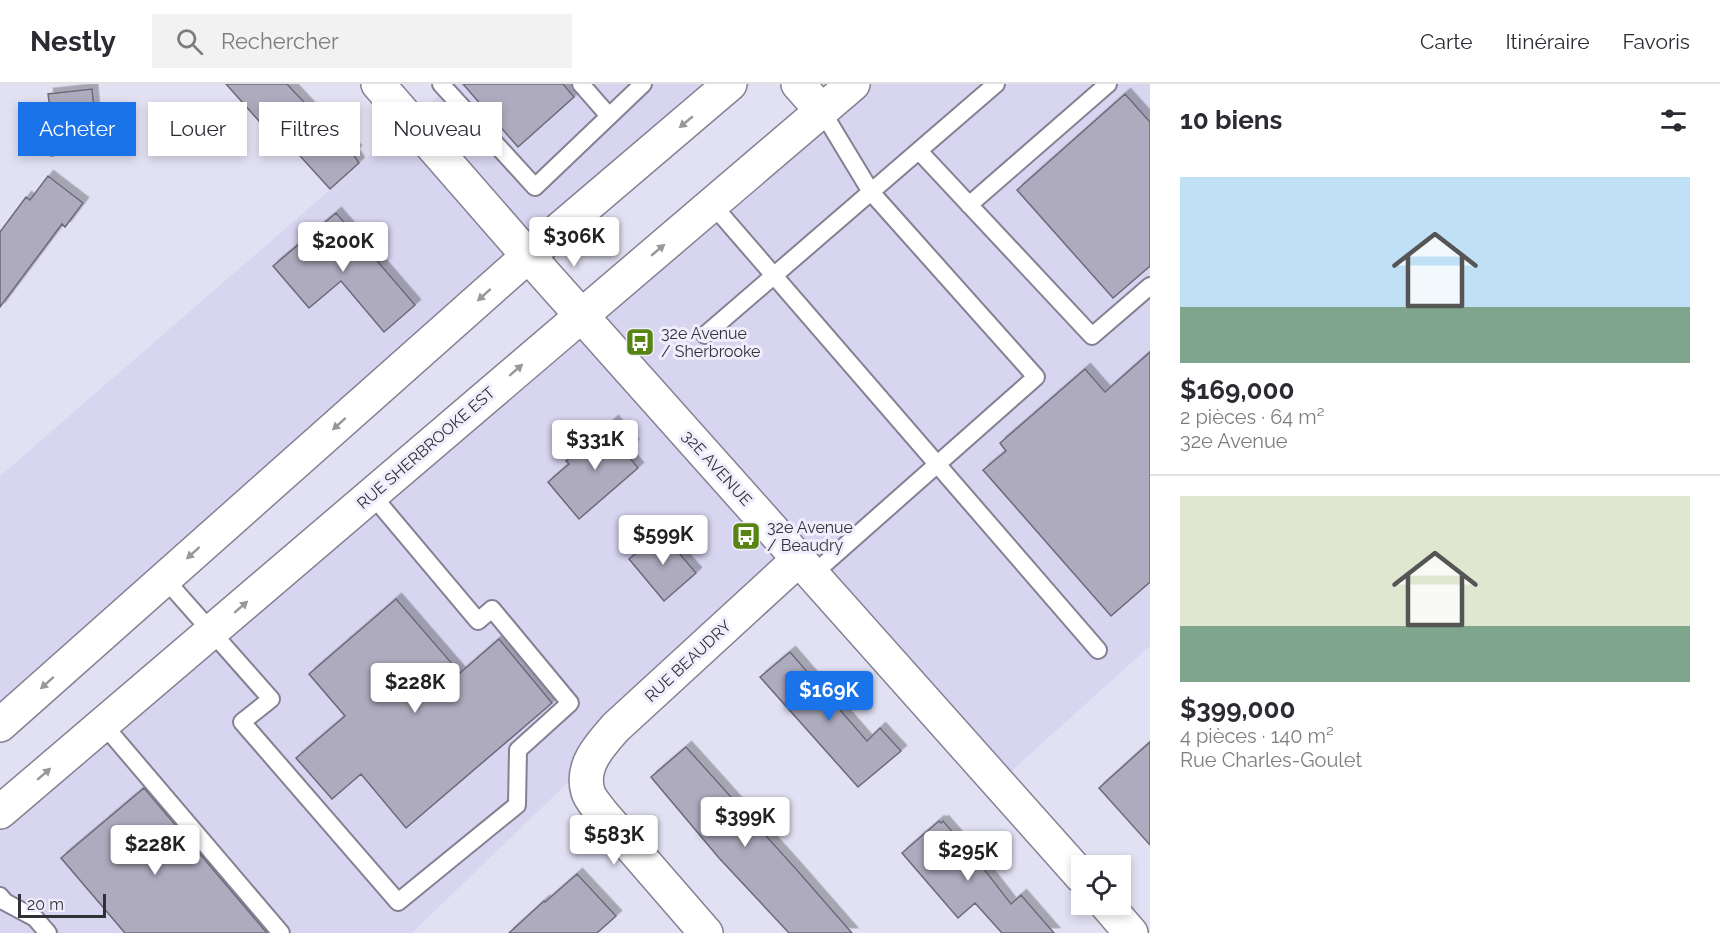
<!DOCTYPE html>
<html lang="fr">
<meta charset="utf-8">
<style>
body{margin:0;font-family:Raleway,sans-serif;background:#f2f2f3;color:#2b2b33;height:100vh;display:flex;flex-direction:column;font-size:22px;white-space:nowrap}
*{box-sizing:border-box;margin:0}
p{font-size:20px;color:#7c7c81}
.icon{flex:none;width:33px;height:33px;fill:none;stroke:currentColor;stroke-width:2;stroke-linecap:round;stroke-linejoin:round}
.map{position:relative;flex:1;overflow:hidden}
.side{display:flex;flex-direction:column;background:#fff;width:570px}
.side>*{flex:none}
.guide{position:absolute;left:18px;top:18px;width:570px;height:54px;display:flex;gap:12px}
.buttons{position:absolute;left:1071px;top:771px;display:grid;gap:12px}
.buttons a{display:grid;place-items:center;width:60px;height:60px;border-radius:0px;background:#fff;box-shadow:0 3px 9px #0003;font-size:30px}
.scale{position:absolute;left:18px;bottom:15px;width:88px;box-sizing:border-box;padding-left:6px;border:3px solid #313138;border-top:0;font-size:16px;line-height:21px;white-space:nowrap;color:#313138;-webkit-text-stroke:4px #f0eefd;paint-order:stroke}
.price{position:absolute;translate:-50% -51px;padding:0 14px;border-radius:6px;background:#fff;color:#222;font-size:20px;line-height:39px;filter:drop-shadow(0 2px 3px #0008)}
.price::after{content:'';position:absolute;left:50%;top:36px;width:18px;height:14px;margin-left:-9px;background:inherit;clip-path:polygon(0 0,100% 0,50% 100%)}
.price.current{background:#1a73e8;color:#fff}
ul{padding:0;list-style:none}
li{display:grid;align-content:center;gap:12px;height:318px;padding:0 30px}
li+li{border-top:2px solid #e1e1e2}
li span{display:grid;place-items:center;height:186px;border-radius:0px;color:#555}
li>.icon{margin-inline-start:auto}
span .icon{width:108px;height:108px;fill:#fffc;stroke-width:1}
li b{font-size:26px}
h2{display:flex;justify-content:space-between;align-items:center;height:72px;padding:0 30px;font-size:26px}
.tag{padding:0 21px;border-radius:0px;background:#fff;box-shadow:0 3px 9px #0003;font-size:21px;line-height:54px}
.tag.current{background:#1a73e8;color:#fff}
header{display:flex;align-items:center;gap:36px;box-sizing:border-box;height:84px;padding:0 30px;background:#fff;border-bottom:2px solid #e1e1e2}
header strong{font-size:28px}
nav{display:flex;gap:33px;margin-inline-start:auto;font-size:21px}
.search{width:420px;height:54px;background:#f2f2f3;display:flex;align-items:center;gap:15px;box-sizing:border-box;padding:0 21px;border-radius:0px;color:#7c7c81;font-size:22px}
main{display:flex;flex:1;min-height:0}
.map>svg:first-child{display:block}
</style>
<header>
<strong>Nestly</strong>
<div class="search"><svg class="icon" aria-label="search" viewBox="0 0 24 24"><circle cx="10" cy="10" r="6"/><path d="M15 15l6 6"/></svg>Rechercher</div>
<nav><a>Carte</a><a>Itinéraire</a><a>Favoris</a></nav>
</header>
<main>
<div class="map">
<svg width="1150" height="849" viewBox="0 0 1150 849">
<defs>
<filter id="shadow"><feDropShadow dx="5.5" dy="-5.5" stdDeviation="0" flood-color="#0004"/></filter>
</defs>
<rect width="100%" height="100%" fill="#e2e1f3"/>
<path fill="#d7d5ef" d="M 452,0 L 751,0 L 0,646 L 0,392 Z
M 854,0 L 1150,0 L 1150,562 L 998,699 L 799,475 L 412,849 L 0,849 L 0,728 Z"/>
<path fill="#adabbd" stroke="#6b6a7a" stroke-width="1.5" filter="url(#shadow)" d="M 226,0 L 287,0 L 332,48 L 336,44 L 356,67 L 353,70 L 359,79 L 330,105 L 272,41 L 267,46 Z
M 463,0 L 563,0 L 574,13 L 518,63 Z
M 92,5 L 95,35 L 91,35 L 95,66 L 51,72 L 47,41 L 52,40 L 48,10 Z
M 1125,10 L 1150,38 L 1150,182 L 1113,214 L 1017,106 Z
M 48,92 L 83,119 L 65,143 L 62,140 L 0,223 L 0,148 L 26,113 L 30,116 Z
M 336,129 L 415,221 L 384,248 L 341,197 L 309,224 L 273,182 Z
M 1150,268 L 1150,498 L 1111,532 L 983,386 L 1006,367 L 1000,359 L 1085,285 L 1105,308 Z
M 613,337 L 633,361 L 625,368 L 638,384 L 579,435 L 548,398 L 569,380 L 566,377 Z
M 661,448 L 696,489 L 664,517 L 629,475 Z
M 396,515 L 460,589 L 499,555 L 552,619 L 406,744 L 361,690 L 332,715 L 296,674 L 345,632 L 309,590 Z
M 790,568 L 867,657 L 880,644 L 901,667 L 858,703 L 760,593 Z
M 1150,658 L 1150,761 L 1099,704 Z
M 686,663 L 796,785 L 852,849 L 789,849 L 719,774 L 651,693 Z
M 144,704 L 267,849 L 125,849 L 61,774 Z
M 939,737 L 941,739 L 943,737 L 977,776 L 1011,820 L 1021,811 L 1054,849 L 1002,849 L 975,819 L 958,834 L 902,769 Z
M 577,790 L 616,832 L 597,849 L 509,849 L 544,817 L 545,818 Z"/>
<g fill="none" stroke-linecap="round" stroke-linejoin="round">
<g stroke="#838192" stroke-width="20">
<path id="lane" d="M 441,0 L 535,103 L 643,0
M 581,0 L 609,32
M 919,67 L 1092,252 L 1150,202
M 712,120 L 1098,566
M 969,121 L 1108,0
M 705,251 L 996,0
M 812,491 L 1036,293 L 871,108 L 822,27
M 164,494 L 271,615 L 242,638 L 398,818 L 517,721 L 518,666 L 570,619 L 492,525 L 478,537 L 372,411
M 103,640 L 281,849
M 0,812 L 5,818 L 35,834 L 48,849"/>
</g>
<g stroke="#838192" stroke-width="36">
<path id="street" d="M 798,0 L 822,27
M 706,849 L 601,728 C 597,722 590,715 588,708 C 580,682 600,661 616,643 L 799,475"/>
</g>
<g stroke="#838192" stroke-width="36">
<path id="secondary" d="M 378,0 L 515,157 L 1082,793
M 1106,820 L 1131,849"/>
</g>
<g stroke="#838192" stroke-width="36">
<path id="primary" d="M 0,641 L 528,172 L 730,0
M 0,728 L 853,0"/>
</g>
<use href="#lane" stroke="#fff" stroke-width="16"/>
<use href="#street" stroke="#fff" stroke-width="33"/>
<use href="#secondary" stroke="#fff" stroke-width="33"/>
<use href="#primary" stroke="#fff" stroke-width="33"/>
</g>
<defs><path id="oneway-solid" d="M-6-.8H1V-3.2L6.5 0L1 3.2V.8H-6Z" transform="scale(1.5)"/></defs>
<g fill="#98989c">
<use href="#oneway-solid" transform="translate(686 38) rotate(140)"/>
<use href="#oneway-solid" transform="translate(658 166) rotate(-40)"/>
<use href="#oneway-solid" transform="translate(484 211) rotate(138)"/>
<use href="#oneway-solid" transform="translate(516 286) rotate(-41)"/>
<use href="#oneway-solid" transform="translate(339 340) rotate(138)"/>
<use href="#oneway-solid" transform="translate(193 469) rotate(138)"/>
<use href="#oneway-solid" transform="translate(241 523) rotate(-41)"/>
<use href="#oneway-solid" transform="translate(47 599) rotate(138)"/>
<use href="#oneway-solid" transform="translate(44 690) rotate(-41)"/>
</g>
<defs>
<g id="bus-square" transform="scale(1.5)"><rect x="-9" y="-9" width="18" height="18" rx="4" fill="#578413" stroke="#f0eefd"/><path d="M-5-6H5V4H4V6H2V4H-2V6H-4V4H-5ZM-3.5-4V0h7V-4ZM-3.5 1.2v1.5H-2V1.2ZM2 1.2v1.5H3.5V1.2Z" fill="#fff"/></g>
</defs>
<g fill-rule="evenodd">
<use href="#bus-square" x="640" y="258"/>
<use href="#bus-square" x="746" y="452"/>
</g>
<g text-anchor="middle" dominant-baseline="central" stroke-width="6" stroke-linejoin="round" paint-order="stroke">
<g font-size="16" fill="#313138" stroke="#f0eefd" text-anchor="start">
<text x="661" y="249">32e Avenue<tspan x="661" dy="18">/ Sherbrooke</tspan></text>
<text x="767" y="443">32e Avenue<tspan x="767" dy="18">/ Beaudry</tspan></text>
</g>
<g font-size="16" fill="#313138" stroke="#f0eefd">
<text transform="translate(426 364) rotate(-41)">RUE SHERBROOKE EST</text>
<text transform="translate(717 384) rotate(48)">32E AVENUE</text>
<text transform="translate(688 577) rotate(-43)">RUE BEAUDRY</text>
</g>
</g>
</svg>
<div class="buttons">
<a><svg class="icon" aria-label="locate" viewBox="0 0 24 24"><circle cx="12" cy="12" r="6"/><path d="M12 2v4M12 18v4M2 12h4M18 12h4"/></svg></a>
</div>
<div class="scale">20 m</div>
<b class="price" style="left:574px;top:184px">$306K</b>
<b class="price" style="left:343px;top:189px">$200K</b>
<b class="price" style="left:595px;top:387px">$331K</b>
<b class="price" style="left:663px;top:482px">$599K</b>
<b class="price" style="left:415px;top:630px">$228K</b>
<b class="price current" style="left:829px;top:638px">$169K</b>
<b class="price" style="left:745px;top:764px">$399K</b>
<b class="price" style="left:614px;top:782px">$583K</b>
<b class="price" style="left:155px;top:792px">$228K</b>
<b class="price" style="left:968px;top:798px">$295K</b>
<div class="guide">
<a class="tag current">Acheter</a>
<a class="tag">Louer</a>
<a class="tag">Filtres</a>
<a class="tag">Nouveau</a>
</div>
</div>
<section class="side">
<h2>10 biens<svg class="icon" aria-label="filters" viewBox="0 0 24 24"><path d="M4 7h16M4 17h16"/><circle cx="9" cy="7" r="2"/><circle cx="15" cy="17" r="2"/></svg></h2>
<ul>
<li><span style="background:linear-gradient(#bfe0f5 70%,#7fa58c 0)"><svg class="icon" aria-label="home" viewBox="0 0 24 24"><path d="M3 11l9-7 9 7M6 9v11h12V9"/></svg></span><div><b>$169,000</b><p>2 pièces · 64 m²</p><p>32e Avenue</p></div></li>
<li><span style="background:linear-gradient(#dfe7d0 70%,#7fa58c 0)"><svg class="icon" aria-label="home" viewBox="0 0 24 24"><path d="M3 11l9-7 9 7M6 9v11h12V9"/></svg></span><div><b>$399,000</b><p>4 pièces · 140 m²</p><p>Rue Charles-Goulet</p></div></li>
</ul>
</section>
</main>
